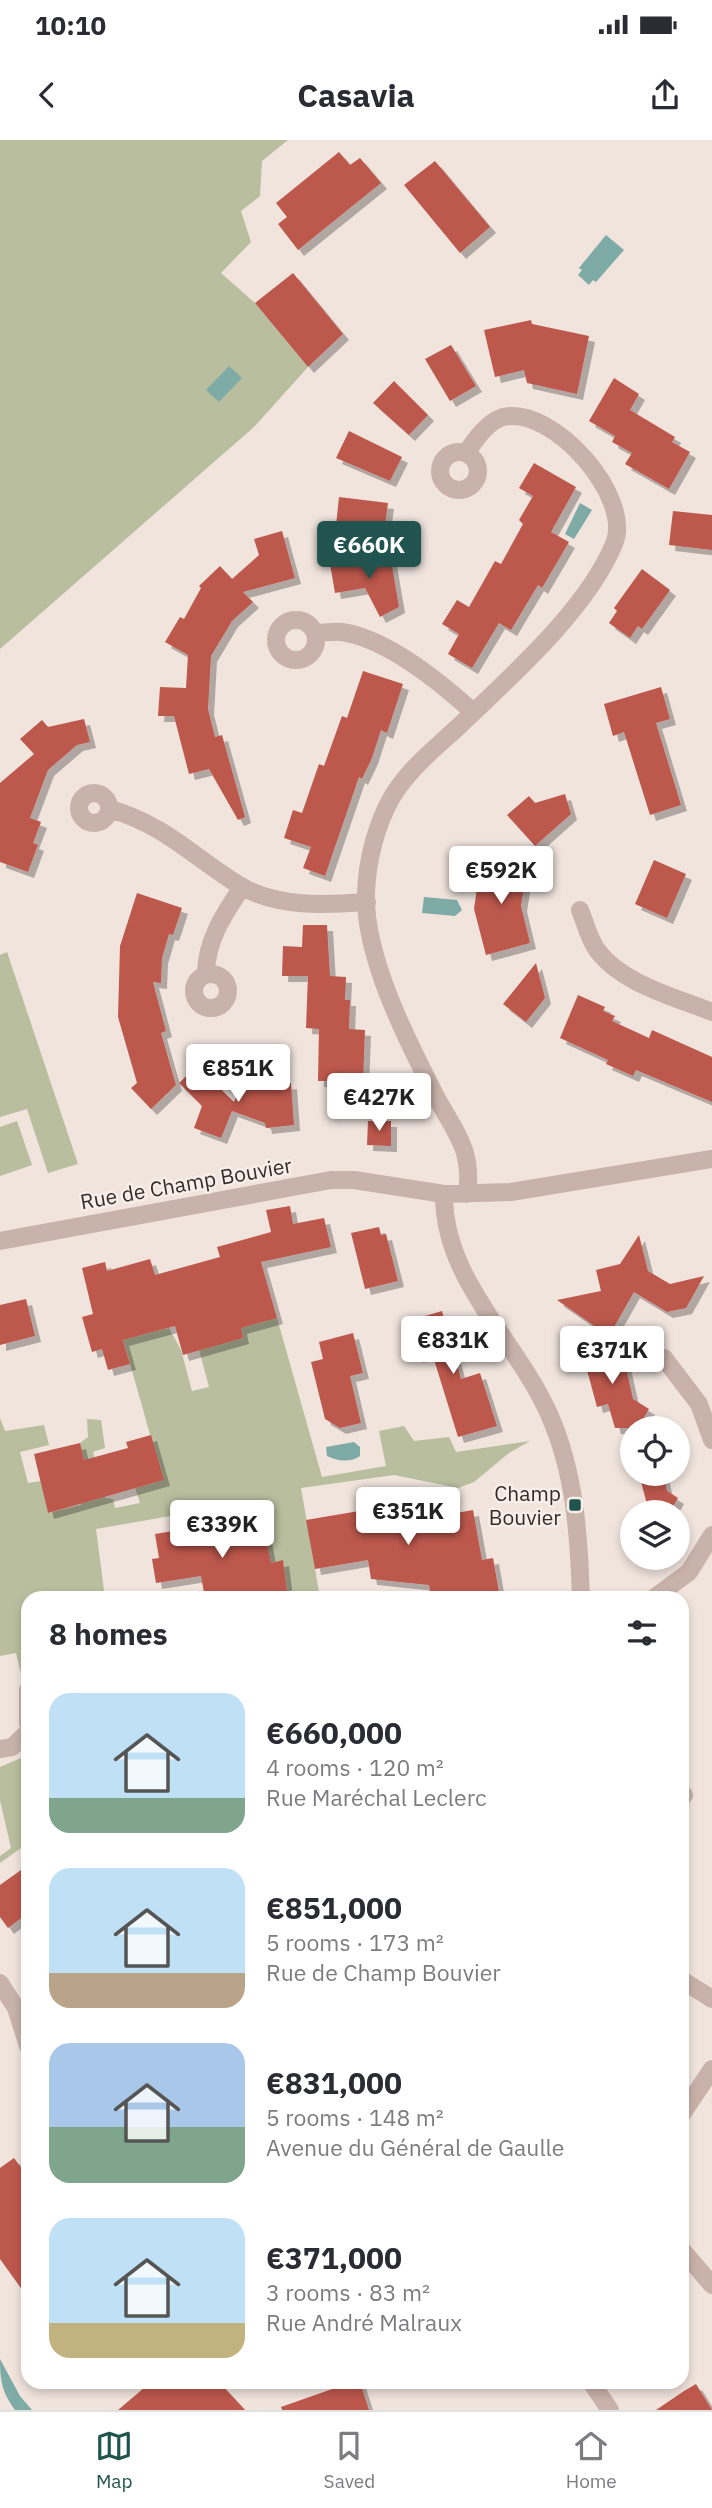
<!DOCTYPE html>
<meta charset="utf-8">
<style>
body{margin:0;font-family:"IBM Plex Sans",sans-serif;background:#f7f7f7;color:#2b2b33;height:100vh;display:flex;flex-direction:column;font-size:26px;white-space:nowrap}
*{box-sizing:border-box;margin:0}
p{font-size:23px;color:#7c7c81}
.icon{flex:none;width:38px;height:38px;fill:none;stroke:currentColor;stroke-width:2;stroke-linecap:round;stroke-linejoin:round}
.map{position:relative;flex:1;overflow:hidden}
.details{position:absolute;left:21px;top:1451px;width:668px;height:798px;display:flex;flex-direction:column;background:#fff;border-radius:21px;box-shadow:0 4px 10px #0003}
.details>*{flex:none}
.buttons{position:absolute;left:620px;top:1276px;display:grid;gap:14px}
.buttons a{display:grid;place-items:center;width:70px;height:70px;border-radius:50%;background:#fff;box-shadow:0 4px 10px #0003;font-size:35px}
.price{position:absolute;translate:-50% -60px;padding:0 16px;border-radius:7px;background:#fff;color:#222;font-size:23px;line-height:46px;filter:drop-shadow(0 2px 4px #0008)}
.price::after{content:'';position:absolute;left:50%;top:42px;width:21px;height:16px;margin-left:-10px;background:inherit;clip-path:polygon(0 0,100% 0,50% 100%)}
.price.on{background:#21544f;color:#fff}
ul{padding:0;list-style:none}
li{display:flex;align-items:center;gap:21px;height:175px;padding:0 28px}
li span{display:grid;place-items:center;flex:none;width:196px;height:140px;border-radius:21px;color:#555}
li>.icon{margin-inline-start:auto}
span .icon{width:84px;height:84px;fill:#fffc;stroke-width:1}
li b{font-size:30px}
h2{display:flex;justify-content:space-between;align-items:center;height:84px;padding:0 28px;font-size:30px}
.status{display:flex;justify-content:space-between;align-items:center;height:49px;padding:0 35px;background:#fff;direction:ltr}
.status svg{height:19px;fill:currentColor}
header{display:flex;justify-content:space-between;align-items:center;height:91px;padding:0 28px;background:#fff;font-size:32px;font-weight:700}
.tabs{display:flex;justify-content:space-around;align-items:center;height:98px;border-top:2px solid #e1e1e2;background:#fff;font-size:19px;color:#7c7c81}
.tabs a{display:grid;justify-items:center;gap:4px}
.tabs .on{color:#21544f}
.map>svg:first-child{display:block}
</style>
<div class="status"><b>10:10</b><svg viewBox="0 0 49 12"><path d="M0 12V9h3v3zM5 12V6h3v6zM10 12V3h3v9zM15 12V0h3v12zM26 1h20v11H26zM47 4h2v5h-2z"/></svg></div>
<header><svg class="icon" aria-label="back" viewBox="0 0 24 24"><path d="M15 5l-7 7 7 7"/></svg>Casavia<svg class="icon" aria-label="share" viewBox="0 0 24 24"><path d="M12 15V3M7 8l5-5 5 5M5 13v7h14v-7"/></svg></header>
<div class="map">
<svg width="712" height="2270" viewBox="0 0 712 2270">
<defs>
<filter id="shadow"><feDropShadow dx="6" dy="6" stdDeviation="0" flood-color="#0004"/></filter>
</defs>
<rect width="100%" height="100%" fill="#f0e4dd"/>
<path fill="#b8be9e" d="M 0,0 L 288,0 L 262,21 L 260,56 L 241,71 L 251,102 L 221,133 L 255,163 L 308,227 L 254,287 L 0,509 Z
M 7,812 L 78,1024 L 48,1033 L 27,969 L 0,977 L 0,815 Z
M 17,981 L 32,1025 L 0,1036 L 0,987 Z
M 237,1176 L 277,1178 L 322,1337 L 386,1326 L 379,1291 L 404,1286 L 414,1301 L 449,1297 L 456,1312 L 530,1301 L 509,1313 L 474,1342 L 458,1348 L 394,1335 L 301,1348 L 320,1458 L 288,1458 L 283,1421 L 271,1423 L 211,1385 L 206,1361 L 182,1374 L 96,1389 L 105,1458 L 28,1458 L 28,1529 L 21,1534 L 16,1513 L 0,1516 L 0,1278 L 5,1291 L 44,1285 L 49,1305 L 20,1312 L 28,1343 L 41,1341 L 48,1373 L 81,1365 L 75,1335 L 80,1303 L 88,1297 L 87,1279 L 101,1280 L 105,1308 L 93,1312 L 105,1358 L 113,1359 L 115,1368 L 140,1363 L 135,1348 L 163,1340 L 123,1199 L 169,1188 L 181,1210 L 192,1251 L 209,1247 L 198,1206 L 221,1186 L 232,1201 L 243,1198 Z
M 28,1615 L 28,1709 L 24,1706 L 0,1723 L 0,1716 L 11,1708 L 0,1660 L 0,1627 Z"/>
<path fill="#7eaba6" d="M 606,95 L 624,110 L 596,142 L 593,140 L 589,145 L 578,135 L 582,130 L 579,128 Z
M 229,226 L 242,238 L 219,262 L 206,250 Z
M 580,363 L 592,370 L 574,399 L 565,394 Z
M 424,757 L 457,760 L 462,770 L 455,776 L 422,773 Z
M 354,1302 L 360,1307 L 360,1316 C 351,1323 336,1321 327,1316 L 326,1307 Z
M 0,2219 L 20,2256 L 32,2270 L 15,2270 C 2,2252 0,2241 0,2219 Z"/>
<path fill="#bd584e" filter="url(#shadow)" d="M 339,12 L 350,25 L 360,18 L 381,43 L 298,110 L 278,84 L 287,77 L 276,63 Z
M 435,21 L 490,87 L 460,113 L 404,45 Z
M 293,133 L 343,194 L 308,227 L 255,163 Z
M 531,180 L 532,184 L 589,196 L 577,254 L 527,243 L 524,230 L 495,237 L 484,190 Z
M 451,205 L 476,246 L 450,261 L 425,219 Z
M 614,238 L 639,254 L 630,270 L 675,297 L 672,302 L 690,312 L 669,349 L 625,324 L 632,313 L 612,302 L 615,296 L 589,281 Z
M 394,241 L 428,275 L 409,295 L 373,263 Z
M 349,291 L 402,317 L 390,341 L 336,318 Z
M 534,323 L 576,347 L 551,392 L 569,402 L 542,448 L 538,445 L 511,490 L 499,483 L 472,528 L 448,514 L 459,494 L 442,484 L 457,460 L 469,467 L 495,421 L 501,424 L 523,384 L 519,380 L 533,356 L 519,348 Z
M 339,357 L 388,363 L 384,392 L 336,386 Z
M 673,371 L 712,375 L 712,410 L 669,405 Z
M 282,391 L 295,438 L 243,452 L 253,462 L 232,481 L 211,516 L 208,569 L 215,597 L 222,595 L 245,677 L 238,680 L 209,629 L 189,634 L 174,576 L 158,576 L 160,547 L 186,548 L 188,515 L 165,502 L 180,477 L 184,479 L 201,448 L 199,446 L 220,426 L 232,439 L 259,415 L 254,399 Z
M 390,414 L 399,467 L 380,477 L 365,448 L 335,453 L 330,424 Z
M 642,429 L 670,450 L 642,489 L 638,486 L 630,498 L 609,483 L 617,471 L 614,468 Z
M 363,531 L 403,544 L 387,593 L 381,590 L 372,618 L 362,639 L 359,637 L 325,736 L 303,728 L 311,707 L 284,698 L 293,670 L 302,673 L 319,624 L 324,626 L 342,576 L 347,578 Z
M 661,547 L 670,579 L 656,583 L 681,665 L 650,675 L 624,592 L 613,596 L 604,564 Z
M 84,579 L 90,602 L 77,605 L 48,630 L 30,678 L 41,682 L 33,703 L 38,705 L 28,732 L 0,722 L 0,643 L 34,614 L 20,599 L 42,580 L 48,587 Z
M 565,654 L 571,674 L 535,706 L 507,675 L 529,656 L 535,663 Z
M 481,720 L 527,727 L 521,766 L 530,803 L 486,815 L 474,769 Z
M 654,720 L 686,734 L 667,778 L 635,764 Z
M 137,753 L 182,768 L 173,795 L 169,794 L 162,818 L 161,843 L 153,842 L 166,891 L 161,893 L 176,945 L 151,969 L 131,948 L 137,943 L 118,877 L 120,806 Z
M 303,785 L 327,785 L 330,836 L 346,837 L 345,860 L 350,860 L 349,889 L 365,890 L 363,942 L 387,943 L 387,971 L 341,970 L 341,941 L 318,941 L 319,889 L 306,888 L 308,836 L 282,836 L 283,806 L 302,807 Z
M 536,823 L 545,858 L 526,882 L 503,864 Z
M 578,855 L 605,867 L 603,871 L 615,876 L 612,881 L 649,898 L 652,890 L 712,917 L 712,962 L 636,930 L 633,936 L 606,924 L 608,920 L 560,898 Z
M 197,926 L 234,962 L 239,949 L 291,943 L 294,985 L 266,988 L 265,983 L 232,971 L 221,998 L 194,988 L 202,966 L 179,943 Z
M 368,981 L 391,981 L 391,1006 L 367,1005 Z
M 290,1066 L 293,1084 L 324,1078 L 331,1107 L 261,1122 L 277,1178 L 241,1188 L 243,1198 L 183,1215 L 175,1186 L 123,1200 L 130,1224 L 108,1230 L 102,1209 L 92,1212 L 82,1177 L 93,1174 L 82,1128 L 105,1122 L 107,1131 L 150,1119 L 155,1135 L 220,1117 L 217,1107 L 271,1092 L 266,1070 Z
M 379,1087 L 381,1095 L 386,1094 L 398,1141 L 365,1149 L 351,1093 Z
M 639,1095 L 648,1131 L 670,1144 L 704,1136 L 686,1168 L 667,1172 L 634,1152 L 609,1196 L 557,1160 L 601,1151 L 596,1130 L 620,1124 Z
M 26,1159 L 35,1196 L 0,1205 L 0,1165 Z
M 442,1171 L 461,1239 L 480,1233 L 497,1286 L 458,1297 L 432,1213 L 417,1217 L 408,1181 Z
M 353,1193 L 363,1233 L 350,1236 L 361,1283 L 340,1288 L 325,1279 L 311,1222 L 323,1219 L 319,1202 Z
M 577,1193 L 625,1223 L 633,1259 L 649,1269 L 638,1288 L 615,1288 L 608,1264 L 597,1267 Z
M 151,1295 L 164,1340 L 48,1373 L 34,1314 L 80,1303 L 84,1320 L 128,1308 L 126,1302 Z
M 639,1334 L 663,1334 L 667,1351 L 678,1358 L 670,1372 L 649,1372 Z
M 386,1355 L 388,1365 L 415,1361 L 416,1370 L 444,1365 L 445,1375 L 473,1370 L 482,1420 L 493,1418 L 500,1458 L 431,1458 L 429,1445 L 371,1439 L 368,1420 L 315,1429 L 306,1380 L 359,1371 L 357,1360 Z
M 262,1376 L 271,1423 L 283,1420 L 288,1458 L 205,1458 L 201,1436 L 156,1443 L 152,1419 L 159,1418 L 155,1394 Z
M 28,1725 L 28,1773 L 8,1788 L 0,1777 L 0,1745 Z
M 14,2018 L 28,2037 L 28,2158 L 0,2119 L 0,2028 Z
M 151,2242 L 219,2242 L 245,2270 L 118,2270 Z
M 332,2242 L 360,2242 L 369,2270 L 282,2270 L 281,2267 L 335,2248 Z
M 696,2244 L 712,2270 L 656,2270 L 684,2251 Z"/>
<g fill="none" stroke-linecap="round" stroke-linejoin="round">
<path stroke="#c8b2a9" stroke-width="18" d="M440 331a19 19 0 1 1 38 0a19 19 0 1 1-38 0Z
M 466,313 C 475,300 487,282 503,277 C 553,265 634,358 614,404 C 586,471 509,538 457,588 C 434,609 408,630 392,657 C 376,685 367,721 366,753 C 364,814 404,894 431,947 C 451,988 474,1006 467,1054
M276 500a20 20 0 1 1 40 0a20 20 0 1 1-40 0Z
M 315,493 C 323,493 334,491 342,492 C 388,499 440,542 473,572
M79 668a15 15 0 1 1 30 0a15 15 0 1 1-30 0Z
M 110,669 C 165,685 192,716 239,745 C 276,768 326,765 367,762
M 580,770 C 585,782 589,799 597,810 C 622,844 675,857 712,872
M 206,834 C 206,801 224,774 242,747
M194 851a17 17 0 1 1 34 0a17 17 0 1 1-34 0Z
M 444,1054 C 443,1139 516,1200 549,1274 C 575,1332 579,1396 581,1458
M 0,1101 L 331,1040 L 354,1040 L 444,1054 L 511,1052 L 712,1019
M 664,1218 L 699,1264 L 712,1300
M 654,1458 L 689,1432 L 712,1395
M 28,1550 L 28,1584
M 0,1609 L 12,1607 L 28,1592
M 682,1658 L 684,1655
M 682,1840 L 712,1859
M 0,1843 L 16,1868 L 28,1906
M 682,1974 L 712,1929
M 682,2110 L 712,2145
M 591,2242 L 610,2270"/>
</g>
<rect fill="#21544f" stroke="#f8efe9" stroke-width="2.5" x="568" y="1358" width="14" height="14" rx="3.5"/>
<g text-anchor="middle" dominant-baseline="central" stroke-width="5" stroke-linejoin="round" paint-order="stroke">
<g font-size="21" fill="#352b29" stroke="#f8efe9">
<text transform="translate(186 1043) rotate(-10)">Rue de Champ Bouvier</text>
</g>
<g font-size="21" fill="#352b29" stroke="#f8efe9" text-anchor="end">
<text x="561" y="1353">Champ<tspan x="561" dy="24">Bouvier</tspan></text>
</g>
</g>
</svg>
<div class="buttons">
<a><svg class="icon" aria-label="locate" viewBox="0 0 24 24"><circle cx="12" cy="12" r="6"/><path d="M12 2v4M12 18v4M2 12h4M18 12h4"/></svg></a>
<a><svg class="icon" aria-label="layers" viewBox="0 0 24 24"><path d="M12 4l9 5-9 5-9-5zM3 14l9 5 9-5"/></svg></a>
</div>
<b class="price on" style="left:369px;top:441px">€660K</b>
<b class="price" style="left:501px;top:766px">€592K</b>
<b class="price" style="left:238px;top:964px">€851K</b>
<b class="price" style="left:379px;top:993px">€427K</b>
<b class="price" style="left:453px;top:1236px">€831K</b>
<b class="price" style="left:612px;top:1246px">€371K</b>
<b class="price" style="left:408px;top:1407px">€351K</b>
<b class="price" style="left:222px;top:1420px">€339K</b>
<section class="details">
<h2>8 homes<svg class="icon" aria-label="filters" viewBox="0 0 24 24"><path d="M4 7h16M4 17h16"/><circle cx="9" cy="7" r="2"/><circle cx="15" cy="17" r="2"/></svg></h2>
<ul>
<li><span style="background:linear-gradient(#bfe0f5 75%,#7fa58c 0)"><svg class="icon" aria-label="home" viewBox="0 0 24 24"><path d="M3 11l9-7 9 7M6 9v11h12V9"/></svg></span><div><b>€660,000</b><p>4 rooms · 120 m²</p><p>Rue Maréchal Leclerc</p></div></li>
<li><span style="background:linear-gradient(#bfe0f5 75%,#b9a48a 0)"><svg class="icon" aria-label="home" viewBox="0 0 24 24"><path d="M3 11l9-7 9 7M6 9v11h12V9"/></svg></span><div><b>€851,000</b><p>5 rooms · 173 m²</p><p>Rue de Champ Bouvier</p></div></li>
<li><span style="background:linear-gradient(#a9c7e8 60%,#7fa58c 0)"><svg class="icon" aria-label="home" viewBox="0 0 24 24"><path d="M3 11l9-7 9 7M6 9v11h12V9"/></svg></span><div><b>€831,000</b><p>5 rooms · 148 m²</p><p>Avenue du Général de Gaulle</p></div></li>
<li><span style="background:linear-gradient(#bfe0f5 75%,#c2b280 0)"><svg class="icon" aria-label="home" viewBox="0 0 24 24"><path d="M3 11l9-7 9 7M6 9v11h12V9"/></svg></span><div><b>€371,000</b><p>3 rooms · 83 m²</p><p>Rue André Malraux</p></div></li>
</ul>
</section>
</div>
<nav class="tabs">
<a class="on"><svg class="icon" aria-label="map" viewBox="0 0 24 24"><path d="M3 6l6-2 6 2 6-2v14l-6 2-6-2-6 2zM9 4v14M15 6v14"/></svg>Map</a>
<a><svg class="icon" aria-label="saved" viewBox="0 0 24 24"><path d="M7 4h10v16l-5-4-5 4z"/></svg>Saved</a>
<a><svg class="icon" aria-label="home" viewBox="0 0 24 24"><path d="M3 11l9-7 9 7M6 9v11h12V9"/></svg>Home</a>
</nav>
